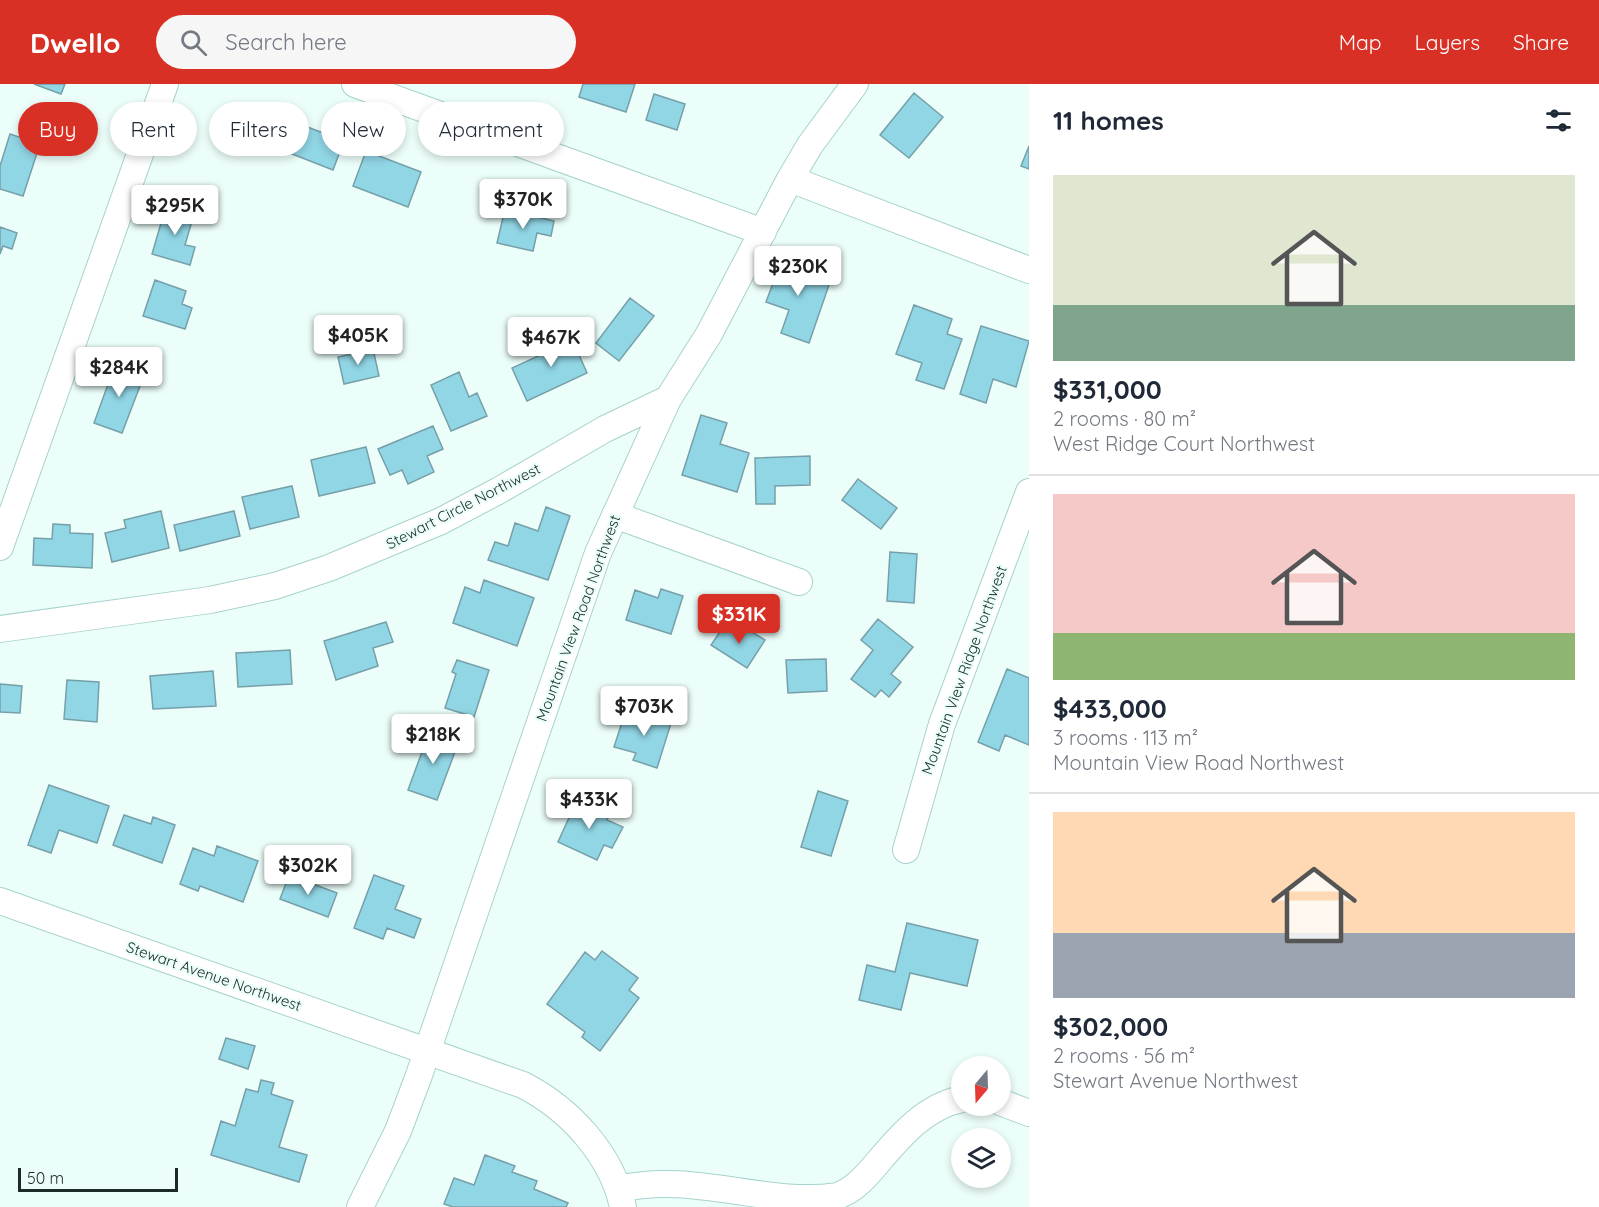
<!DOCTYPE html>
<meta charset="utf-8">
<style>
body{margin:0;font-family:Quicksand,sans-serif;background:#f6f6f7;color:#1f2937;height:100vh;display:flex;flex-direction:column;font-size:22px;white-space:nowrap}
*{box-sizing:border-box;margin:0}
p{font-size:20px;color:#747a83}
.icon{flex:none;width:33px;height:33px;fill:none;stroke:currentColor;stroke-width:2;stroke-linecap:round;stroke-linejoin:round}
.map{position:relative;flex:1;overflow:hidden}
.details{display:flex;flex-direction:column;background:#fff;width:570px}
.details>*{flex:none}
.top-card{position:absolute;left:18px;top:18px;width:570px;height:54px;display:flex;gap:12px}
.needle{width:39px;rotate:199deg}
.tools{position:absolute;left:951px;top:972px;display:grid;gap:12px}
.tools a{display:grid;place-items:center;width:60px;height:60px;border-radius:50%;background:#fff;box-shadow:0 3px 9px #0003;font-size:30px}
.scale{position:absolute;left:18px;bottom:15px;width:160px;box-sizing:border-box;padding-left:6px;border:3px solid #1a2b28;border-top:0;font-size:16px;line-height:21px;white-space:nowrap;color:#1a2b28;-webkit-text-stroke:4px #ecfefa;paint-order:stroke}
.price{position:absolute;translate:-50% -51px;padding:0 14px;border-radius:6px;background:#fff;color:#222;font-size:20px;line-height:39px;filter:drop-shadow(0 2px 3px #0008)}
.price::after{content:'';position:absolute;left:50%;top:36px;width:18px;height:14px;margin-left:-9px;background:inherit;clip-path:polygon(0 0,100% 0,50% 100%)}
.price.selected{background:#d93025;color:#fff}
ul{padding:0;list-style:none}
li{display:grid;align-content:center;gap:12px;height:318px;padding:0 24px}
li+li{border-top:2px solid #e0e1e3}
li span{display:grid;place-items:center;height:186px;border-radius:0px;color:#555}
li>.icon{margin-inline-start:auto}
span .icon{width:108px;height:108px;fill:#fffc;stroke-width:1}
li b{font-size:26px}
h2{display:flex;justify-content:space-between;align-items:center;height:72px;padding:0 24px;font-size:26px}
.pill{padding:0 21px;border-radius:27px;background:#fff;box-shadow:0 3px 9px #0003;font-size:21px;line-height:54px}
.pill.selected{background:#d93025;color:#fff}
header{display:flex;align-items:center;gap:36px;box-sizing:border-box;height:84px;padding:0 30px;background:#d93025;color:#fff}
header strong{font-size:28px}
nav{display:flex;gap:33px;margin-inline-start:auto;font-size:21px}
.search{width:420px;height:54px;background:#f6f6f7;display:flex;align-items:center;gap:15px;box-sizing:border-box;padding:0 21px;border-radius:33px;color:#747a83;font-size:22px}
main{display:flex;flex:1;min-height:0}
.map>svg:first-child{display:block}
</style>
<header>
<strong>Dwello</strong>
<div class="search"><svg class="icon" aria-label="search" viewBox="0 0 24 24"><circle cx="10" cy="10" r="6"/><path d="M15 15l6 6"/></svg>Search here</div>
<nav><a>Map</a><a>Layers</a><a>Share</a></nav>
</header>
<main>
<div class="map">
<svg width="1029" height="1123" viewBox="0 0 1029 1123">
<rect width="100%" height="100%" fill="#ecfefa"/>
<path fill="#91d6e5" stroke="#76a0a9" stroke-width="1.5" d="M 34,0 L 65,0 L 61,10 Z
M 583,0 L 635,0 L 626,28 L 579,13 Z
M 914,9 L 943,33 L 909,74 L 880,51 Z
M 654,10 L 685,20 L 677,46 L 646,36 Z
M 297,39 L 344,57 L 333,86 L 287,68 Z
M 10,50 L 40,60 L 23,112 L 0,105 L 0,82 Z
M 1029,62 L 1029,85 L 1021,82 Z
M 366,67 L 421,88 L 408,123 L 353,102 Z
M 166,122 L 194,130 L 185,161 L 195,163 L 190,181 L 152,170 Z
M 505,125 L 554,137 L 551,152 L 537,149 L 533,167 L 497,159 Z
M 0,143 L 17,149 L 12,165 L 3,162 L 0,170 Z
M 783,172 L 817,184 L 815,192 L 830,198 L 809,259 L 781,249 L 789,226 L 766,218 Z
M 155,196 L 186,207 L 182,220 L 192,224 L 185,245 L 143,232 Z
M 630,214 L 654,232 L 619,277 L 596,259 Z
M 914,221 L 952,235 L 947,250 L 962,255 L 944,305 L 916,296 L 922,279 L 896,270 Z
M 981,242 L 1029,257 L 1016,303 L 993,295 L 986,319 L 960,310 Z
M 568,246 L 587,289 L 527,317 L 512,284 L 558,263 L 553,253 Z
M 373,265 L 379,292 L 344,300 L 338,273 Z
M 116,278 L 145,289 L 122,349 L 94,339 Z
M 459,288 L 469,313 L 477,309 L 487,332 L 451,347 L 431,301 Z
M 701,331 L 727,339 L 720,360 L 749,369 L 737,408 L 682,391 Z
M 433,342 L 443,365 L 427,372 L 434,388 L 408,400 L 402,386 L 390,391 L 378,365 Z
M 366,363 L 375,399 L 319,412 L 311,376 Z
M 810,372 L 810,401 L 775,402 L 775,420 L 756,420 L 755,374 Z
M 858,395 L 897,424 L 881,445 L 842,416 Z
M 292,402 L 299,433 L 250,445 L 242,413 Z
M 546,423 L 570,432 L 548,496 L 488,476 L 495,458 L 508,462 L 515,439 L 538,447 Z
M 161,427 L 169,464 L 112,478 L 105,449 L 126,444 L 124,436 Z
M 234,427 L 240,452 L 180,467 L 174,441 Z
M 53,440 L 70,441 L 70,449 L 93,450 L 92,484 L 33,481 L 34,454 L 52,455 Z
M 890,468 L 917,470 L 914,519 L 887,517 Z
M 484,496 L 534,514 L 517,562 L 453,539 L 465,503 L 480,509 Z
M 661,505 L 683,512 L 671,550 L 626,536 L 635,506 L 658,514 Z
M 878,535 L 913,563 L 891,590 L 901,598 L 889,613 L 881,606 L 875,613 L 851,595 L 873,566 L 861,556 Z
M 386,538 L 393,558 L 373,564 L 378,582 L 336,596 L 324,557 Z
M 724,542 L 741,553 L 747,545 L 765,556 L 747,584 L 711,561 Z
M 290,566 L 292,600 L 238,603 L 236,569 Z
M 826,575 L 827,607 L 788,609 L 786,576 Z
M 457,576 L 489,586 L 474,633 L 445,624 L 456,590 L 452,588 Z
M 1007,585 L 1029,594 L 1029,661 L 1005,651 L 999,667 L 978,658 Z
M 213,587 L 216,622 L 153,625 L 150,592 Z
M 67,596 L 99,598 L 97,638 L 64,635 Z
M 0,600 L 22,602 L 20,629 L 0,628 Z
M 636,624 L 672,636 L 657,684 L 633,676 L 636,669 L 614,663 L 624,632 L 633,635 Z
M 430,646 L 459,657 L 437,716 L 408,706 Z
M 49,701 L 109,722 L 97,759 L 59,746 L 51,769 L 28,761 Z
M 818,707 L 848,717 L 831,772 L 801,763 Z
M 578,714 L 610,730 L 607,736 L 623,743 L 612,764 L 604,761 L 597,776 L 558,758 Z
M 124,731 L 151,740 L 153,733 L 175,741 L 162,779 L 113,761 Z
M 217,762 L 258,777 L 243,818 L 200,802 L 198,807 L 180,800 L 193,764 L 214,772 Z
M 289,791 L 337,809 L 328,833 L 280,815 Z
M 374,791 L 404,802 L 395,825 L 421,835 L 414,854 L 387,844 L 383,855 L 354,844 Z
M 907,839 L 978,856 L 967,902 L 910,889 L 901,926 L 859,916 L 867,881 L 895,888 Z
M 602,867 L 638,894 L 629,906 L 639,914 L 600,967 L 582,953 L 585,948 L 547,920 L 585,868 L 595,876 Z
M 226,954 L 255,962 L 248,985 L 219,975 Z
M 261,996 L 274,999 L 271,1010 L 293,1017 L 279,1063 L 307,1071 L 299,1098 L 211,1071 L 221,1037 L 235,1042 L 246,1005 L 258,1008 Z
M 485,1071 L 515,1082 L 512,1088 L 537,1097 L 534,1105 L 568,1119 L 566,1123 L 453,1123 L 444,1120 L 454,1094 L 474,1101 Z"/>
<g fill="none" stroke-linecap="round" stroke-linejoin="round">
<g stroke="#a7d3cc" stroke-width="28">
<path id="minor" d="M 355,0 L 763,148
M 790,95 L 1029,186
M 615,431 L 799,498
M 0,463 L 165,0
M 0,545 L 210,516 L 275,502 L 329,484 L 441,437 L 498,407 L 605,345 L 668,315
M 906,766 L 942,640 L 1029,408
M 0,817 L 523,1001 C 570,1025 612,1071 623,1123
M 1000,1018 L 1029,1029
M 619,1105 C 691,1087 768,1123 837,1112 C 855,1106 867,1091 879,1077 C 901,1051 926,1022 962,1015
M 360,1123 L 398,1047 L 418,994 L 598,469 L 668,315 L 709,250 L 790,95 L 810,61 L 855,0"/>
</g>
<use href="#minor" stroke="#fff" stroke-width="26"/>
</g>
<g text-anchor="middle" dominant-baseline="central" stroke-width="4.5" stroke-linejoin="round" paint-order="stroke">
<g font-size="15" fill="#1a2b28" stroke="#ecfefa">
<text transform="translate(463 422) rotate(-27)">Stewart Circle Northwest</text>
<text transform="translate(578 534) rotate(-70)">Mountain View Road Northwest</text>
<text transform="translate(964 586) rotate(-70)">Mountain View Ridge Northwest</text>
<text transform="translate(214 892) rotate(19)">Stewart Avenue Northwest</text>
</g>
</g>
</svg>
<div class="tools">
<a><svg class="needle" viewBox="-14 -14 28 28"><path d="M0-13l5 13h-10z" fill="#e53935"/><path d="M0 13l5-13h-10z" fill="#747a83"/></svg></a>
<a><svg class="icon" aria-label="layers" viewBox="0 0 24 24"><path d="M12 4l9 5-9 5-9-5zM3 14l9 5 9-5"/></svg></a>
</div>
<div class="scale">50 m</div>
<b class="price" style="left:523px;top:146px">$370K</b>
<b class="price" style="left:175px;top:152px">$295K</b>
<b class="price" style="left:798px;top:213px">$230K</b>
<b class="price" style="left:358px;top:282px">$405K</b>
<b class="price" style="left:551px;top:284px">$467K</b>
<b class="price" style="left:119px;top:314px">$284K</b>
<b class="price selected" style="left:739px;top:561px">$331K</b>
<b class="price" style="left:644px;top:653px">$703K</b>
<b class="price" style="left:433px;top:681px">$218K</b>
<b class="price" style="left:589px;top:746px">$433K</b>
<b class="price" style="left:308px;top:812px">$302K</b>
<div class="top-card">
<a class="pill selected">Buy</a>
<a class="pill">Rent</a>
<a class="pill">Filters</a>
<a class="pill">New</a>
<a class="pill">Apartment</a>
</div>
</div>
<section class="details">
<h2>11 homes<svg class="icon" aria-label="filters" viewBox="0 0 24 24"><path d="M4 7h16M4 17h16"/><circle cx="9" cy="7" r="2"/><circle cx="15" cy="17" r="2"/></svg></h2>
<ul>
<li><span style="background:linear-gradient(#dfe7d0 70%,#7fa58c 0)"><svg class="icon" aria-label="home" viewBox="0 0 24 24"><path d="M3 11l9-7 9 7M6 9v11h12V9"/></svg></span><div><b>$331,000</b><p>2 rooms · 80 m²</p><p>West Ridge Court Northwest</p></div></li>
<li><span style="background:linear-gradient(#f6c9c9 75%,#8fb573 0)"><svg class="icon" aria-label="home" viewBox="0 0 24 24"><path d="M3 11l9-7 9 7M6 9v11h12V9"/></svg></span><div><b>$433,000</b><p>3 rooms · 113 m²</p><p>Mountain View Road Northwest</p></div></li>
<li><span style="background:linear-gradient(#ffd9b3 65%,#9aa5b1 0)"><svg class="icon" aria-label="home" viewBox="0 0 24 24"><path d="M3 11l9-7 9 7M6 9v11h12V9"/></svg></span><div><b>$302,000</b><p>2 rooms · 56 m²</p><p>Stewart Avenue Northwest</p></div></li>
</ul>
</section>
</main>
